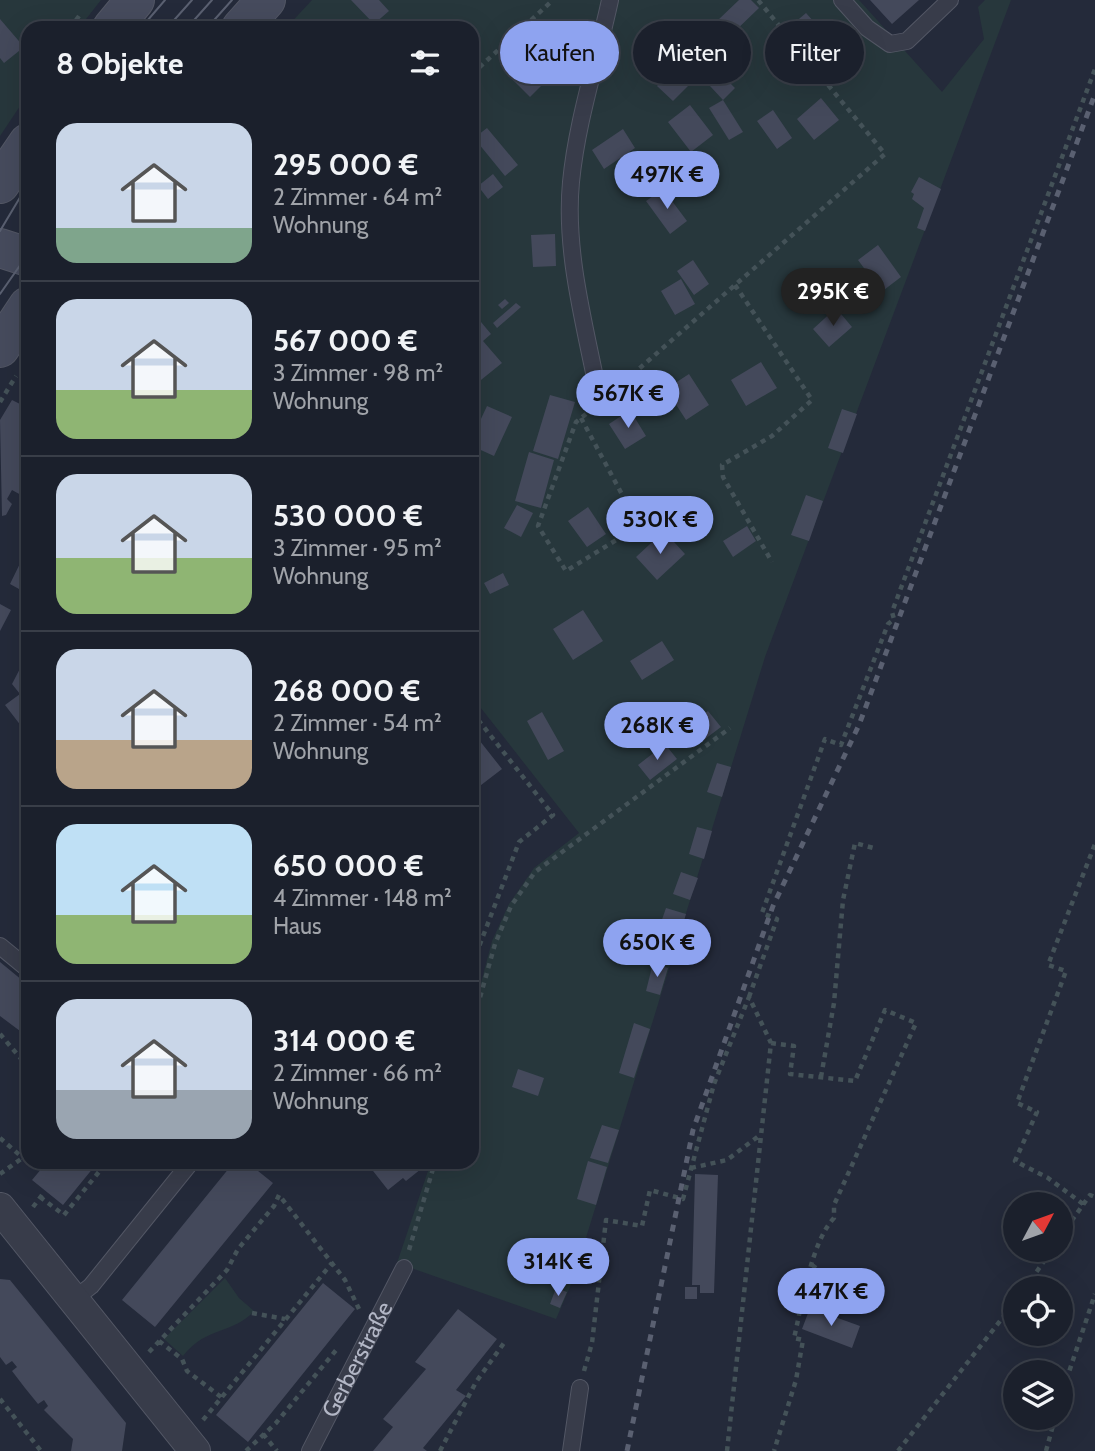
<!DOCTYPE html>
<html lang="de">
<meta charset="utf-8">
<style>
body{margin:0;font-family:Cabin,sans-serif;background:#282d38;color:#f1f3f6;height:100vh;display:flex;flex-direction:column;font-size:26px;white-space:nowrap}
*{box-sizing:border-box;margin:0}
p{font-size:23px;color:#a0a3a9}
.icon{flex:none;width:38px;height:38px;fill:none;stroke:currentColor;stroke-width:2;stroke-linecap:round;stroke-linejoin:round}
.map{position:relative;flex:1;overflow:hidden}
.drawer{position:absolute;left:21px;top:21px;width:458px;height:1148px;display:flex;flex-direction:column;background:#1b202c;border-radius:21px;box-shadow:0 7px 28px #0002,0 0 0 2px #393e48}
.drawer>*{flex:none}
.banner{position:absolute;left:500px;top:21px;width:488px;height:63px;display:flex;gap:14px}
.needle{width:46px;rotate:49deg}
.fabs{position:absolute;left:1003px;top:1192px;display:grid;gap:14px}
.fabs a{display:grid;place-items:center;width:70px;height:70px;border-radius:50%;background:#1b202c;box-shadow:0 7px 28px #0002,0 0 0 2px #393e48;font-size:35px}
.price{position:absolute;translate:-50% -60px;padding:0 16px;border-radius:24px;background:#8ea3f0;color:#111;font-size:23px;line-height:46px;filter:drop-shadow(0 2px 4px #0008)}
.price::after{content:'';position:absolute;left:50%;top:42px;width:21px;height:16px;margin-left:-10px;background:inherit;clip-path:polygon(0 0,100% 0,50% 100%)}
.price.current{background:#222;color:#fff}
ul{padding:0;list-style:none}
li{display:flex;align-items:center;gap:21px;height:175px;padding:0 35px}
li+li{border-top:2px solid #393e48}
li span{display:grid;place-items:center;flex:none;width:196px;height:140px;border-radius:21px;color:#555}
li>.icon{margin-inline-start:auto}
span .icon{width:84px;height:84px;fill:#fffc;stroke-width:1}
li b{font-size:30px}
h2{display:flex;justify-content:space-between;align-items:center;height:84px;padding:0 35px;font-size:30px}
.tag{padding:0 24px;border-radius:32px;background:#1b202c;box-shadow:0 7px 28px #0002,0 0 0 2px #393e48;font-size:24px;line-height:63px}
.tag.current{background:#8ea3f0;color:#111}
.map>svg:first-child{display:block}
</style>
<div class="map">
<svg width="1095" height="1451" viewBox="0 0 1095 1451">
<rect width="100%" height="100%" fill="#242a3a"/>
<path fill="#27373c" d="M 0,0 L 101,0 L 79,28 L 28,28 L 28,94 L 0,136 Z
M 312,0 L 859,0 L 942,92 L 984,39 L 978,7 L 985,0 L 1011,0 L 765,657 L 573,1280 L 556,1319 L 397,1263 L 431,1162 L 472,1162 L 473,1013 L 492,941 L 509,904 L 534,868 L 579,833 L 473,698 L 472,28 L 286,28 Z
M 225,1278 L 239,1298 L 254,1311 C 234,1334 206,1326 183,1356 L 164,1339 Z"/>
<path fill="#44495b" d="M 351,0 L 379,0 L 389,11 L 374,24 Z
M 739,0 L 751,0 L 759,8 L 731,35 L 717,21 Z
M 870,0 L 919,0 L 892,24 Z
M 806,13 L 815,23 L 802,34 L 793,24 Z
M 0,19 L 24,47 L 4,63 L 0,58 Z
M 526,56 L 548,79 L 530,97 L 507,74 Z
M 684,59 L 699,75 L 673,101 L 657,86 Z
M 722,75 L 735,88 L 723,100 L 710,86 Z
M 821,98 L 839,120 L 814,140 L 797,119 Z
M 723,100 L 743,132 L 729,140 L 709,108 Z
M 690,105 L 713,135 L 691,152 L 668,122 Z
M 773,110 L 792,138 L 777,149 L 757,121 Z
M 487,128 L 518,165 L 505,176 L 474,138 Z
M 623,129 L 635,148 L 604,169 L 592,150 Z
M 493,174 L 503,187 L 488,199 L 478,186 Z
M 919,177 L 941,189 L 925,231 L 917,228 L 924,208 L 912,199 L 914,194 L 911,192 Z
M 663,189 L 687,221 L 670,234 L 646,201 Z
M 472,208 L 480,217 L 472,223 Z
M 555,234 L 556,266 L 533,267 L 531,235 Z
M 878,245 L 901,277 L 855,312 L 836,290 L 862,268 L 875,283 L 858,260 Z
M 693,260 L 709,284 L 694,295 L 677,271 Z
M 681,279 L 695,304 L 675,315 L 661,291 Z
M 505,299 L 509,303 L 502,309 L 498,305 Z
M 516,303 L 521,307 L 497,328 L 493,323 Z
M 836,308 L 852,327 L 829,347 L 813,329 Z
M 481,322 L 491,334 L 483,341 L 502,363 L 476,384 L 472,380 L 472,329 Z
M 761,362 L 777,388 L 746,406 L 731,380 Z
M 689,374 L 709,405 L 686,420 L 666,389 Z
M 28,392 L 28,477 L 23,475 L 20,482 L 26,486 L 21,495 L 12,490 L 7,499 L 12,504 L 6,515 L 2,516 L 0,420 L 12,400 L 20,404 Z
M 550,395 L 575,402 L 558,459 L 533,451 Z
M 487,406 L 512,417 L 494,456 L 472,446 L 472,438 Z
M 842,409 L 857,414 L 843,453 L 828,448 Z
M 630,410 L 646,436 L 625,449 L 609,424 Z
M 529,452 L 554,460 L 541,508 L 515,501 Z
M 806,495 L 823,501 L 809,541 L 791,535 Z
M 517,505 L 533,513 L 521,537 L 504,528 Z
M 588,507 L 606,534 L 587,547 L 568,521 Z
M 747,526 L 756,541 L 733,557 L 723,541 Z
M 664,531 L 685,554 L 657,580 L 636,557 Z
M 28,547 L 28,571 L 19,589 L 10,584 Z
M 503,573 L 509,585 L 490,594 L 484,583 Z
M 0,604 L 11,610 L 0,631 Z
M 583,610 L 603,641 L 573,660 L 553,629 Z
M 662,641 L 674,660 L 642,680 L 630,661 Z
M 25,659 L 28,662 L 28,735 L 5,705 L 20,694 L 12,684 Z
M 708,711 L 721,727 L 693,748 L 680,732 Z
M 542,712 L 564,751 L 548,760 L 527,721 Z
M 472,731 L 502,769 L 472,792 Z
M 665,744 L 677,759 L 650,780 L 638,765 Z
M 717,763 L 731,767 L 722,797 L 707,792 Z
M 697,827 L 712,831 L 704,859 L 689,854 Z
M 681,872 L 698,878 L 690,900 L 673,894 Z
M 666,908 L 686,914 L 678,941 L 657,934 Z
M 0,962 L 28,985 L 28,1037 L 0,1016 Z
M 653,963 L 668,968 L 660,995 L 646,991 Z
M 634,1023 L 650,1029 L 634,1078 L 619,1073 Z
M 518,1069 L 544,1078 L 538,1096 L 512,1087 Z
M 602,1125 L 619,1130 L 608,1163 L 590,1158 Z
M 588,1161 L 607,1167 L 596,1205 L 577,1199 Z
M 47,1162 L 98,1162 L 63,1205 L 32,1180 Z
M 234,1162 L 247,1162 L 273,1183 L 155,1327 L 122,1300 Z
M 366,1162 L 424,1162 L 426,1165 L 406,1181 L 403,1178 L 388,1190 Z
M 695,1174 L 718,1175 L 714,1293 L 700,1293 L 700,1285 L 692,1285 Z
M 570,1240 L 583,1244 L 573,1280 L 559,1275 Z
M 0,1279 L 10,1280 L 126,1423 L 122,1451 L 71,1451 L 73,1439 L 44,1410 L 48,1406 L 44,1400 L 38,1404 L 25,1388 L 12,1371 L 17,1367 L 12,1361 L 6,1365 L 0,1357 Z
M 323,1283 L 355,1309 L 248,1442 L 216,1415 Z
M 685,1287 L 697,1287 L 697,1299 L 685,1299 Z
M 556,1288 L 567,1292 L 560,1308 L 550,1304 Z
M 810,1308 L 860,1326 L 852,1348 L 802,1329 Z
M 458,1309 L 497,1339 L 456,1390 L 466,1396 L 423,1448 L 427,1451 L 373,1451 L 393,1427 L 383,1419 L 426,1369 L 415,1362 Z"/>
<g fill="none" stroke-linecap="round" stroke-linejoin="round">
<g stroke="#535765" stroke-width="18">
<g id="service">
<path d="M 842,0 L 867,28 L 890,44 L 907,41 L 950,0"/>
<path d="M 600,403 C 587,332 564,255 571,182 C 577,120 597,61 610,0"/>
<path d="M 0,946 L 28,969"/>
<path d="M 73,1300 L 91,1286 L 191,1162"/>
<path id="s1" d="M 310,1451 L 404,1268"/>
<path d="M 571,1451 L 580,1388"/>
</g>
</g>
<g stroke="#535765" stroke-width="32">
<path id="minor" d="M 0,1208 L 195,1451"/>
</g>
<g stroke="#535765" stroke-width="40">
<path id="secondary" d="M 112,28 L 135,0
M 241,28 L 266,0
M 0,184 L 28,143
M 0,248 L 28,257
M 0,348 L 28,306"/>
</g>
<path stroke="#445258" stroke-width="4.5" stroke-dasharray="5 5" stroke-linecap="butt" d="M 70,28 L 82,12
M 472,74 L 553,0
M 735,285 L 812,400 L 772,436 L 722,465 L 723,477 L 772,562
M 617,388 L 885,154 L 758,0
M 0,402 L 16,376
M 581,418 L 639,526 L 566,571 L 538,526 L 576,422 L 586,414
M 472,712 L 553,815 L 519,842 L 472,965
M 749,997 L 777,919 L 762,913 L 825,739 L 841,745 L 888,624 L 894,619 L 892,612 L 1095,69
M 472,1026 L 495,944 L 511,906 L 535,872 L 730,728
M 0,1034 L 28,1067
M 771,1043 L 794,1046 L 790,1074 L 855,1081 L 885,1010 L 916,1023 L 834,1205 L 834,1218 C 811,1242 802,1305 794,1338 L 803,1340 L 796,1380 L 774,1451
M 821,1077 L 834,1003 L 843,900 L 855,843 L 877,849
M 0,1138 L 23,1158
M 691,1168 L 727,1160 L 760,1135
M 0,1174 L 28,1154
M 40,1197 L 64,1215 L 107,1162
M 1083,1204 L 1048,1178 L 1015,1161 L 1037,1112 L 1017,1103 L 1066,971 L 1048,965 L 1095,844
M 33,1207 L 45,1191
M 1060,1237 L 1090,1195 L 1095,1197
M 409,1250 L 435,1162
M 812,1265 L 828,1277 L 815,1310
M 1025,1288 L 1052,1250
M 252,1313 L 285,1319
M 159,1341 L 182,1359 L 187,1371 L 221,1397
M 149,1352 L 227,1270 L 238,1249 L 274,1206 L 279,1195 L 345,1280 L 359,1309
M 584,1371 L 592,1343 L 606,1220 L 642,1226 L 650,1190 L 683,1199 L 714,1084 L 749,997 L 771,1043 L 727,1451
M 0,1399 L 41,1451
M 1060,1399 L 1095,1294
M 203,1420 L 332,1263
M 263,1434 L 277,1451
M 246,1451 L 276,1423 L 337,1349
M 440,1451 L 476,1382 L 504,1343
M 898,1451 L 1015,1302
M 1046,1451 L 1055,1418"/>
<use href="#service" stroke="#383c4a" stroke-width="16"/>
<use href="#minor" stroke="#383c4a" stroke-width="30"/>
<use href="#secondary" stroke="#464b5d" stroke-width="38"/>
<path stroke="#5a6071" stroke-width="2" d="M 141,28 L 165,0
M 167,28 L 192,0
M 187,28 L 212,0
M 207,28 L 232,0
M 0,231 L 28,184
M 0,294 L 28,254"/>
<path stroke="#5a6071" stroke-width="5" stroke-dasharray="7 7" stroke-linecap="butt" d="M 627,1451 L 693,1130 L 773,906 L 859,725 L 1095,94"/>
</g>
<g text-anchor="middle" dominant-baseline="central" stroke-width="5" stroke-linejoin="round" paint-order="stroke">
<g font-size="23" fill="#b3b7c6" stroke="#1d212f">
<text stroke="none"><textPath href="#s1" startOffset="103">Gerberstraße</textPath></text>
</g>
</g>
</svg>
<div class="fabs">
<a><svg class="needle" viewBox="-14 -14 28 28"><path d="M0-13l5 13h-10z" fill="#e53935"/><path d="M0 13l5-13h-10z" fill="#a0a3a9"/></svg></a>
<a><svg class="icon" aria-label="locate" viewBox="0 0 24 24"><circle cx="12" cy="12" r="6"/><path d="M12 2v4M12 18v4M2 12h4M18 12h4"/></svg></a>
<a><svg class="icon" aria-label="layers" viewBox="0 0 24 24"><path d="M12 4l9 5-9 5-9-5zM3 14l9 5 9-5"/></svg></a>
</div>
<b class="price" style="left:667px;top:211px">497K €</b>
<b class="price current" style="left:833px;top:328px">295K €</b>
<b class="price" style="left:628px;top:430px">567K €</b>
<b class="price" style="left:660px;top:556px">530K €</b>
<b class="price" style="left:657px;top:762px">268K €</b>
<b class="price" style="left:657px;top:979px">650K €</b>
<b class="price" style="left:558px;top:1298px">314K €</b>
<b class="price" style="left:831px;top:1328px">447K €</b>
<div class="banner">
<a class="tag current">Kaufen</a>
<a class="tag">Mieten</a>
<a class="tag">Filter</a>
</div>
<section class="drawer">
<h2>8 Objekte<svg class="icon" aria-label="filters" viewBox="0 0 24 24"><path d="M4 7h16M4 17h16"/><circle cx="9" cy="7" r="2"/><circle cx="15" cy="17" r="2"/></svg></h2>
<ul>
<li><span style="background:linear-gradient(#c9d6e8 75%,#7fa58c 0)"><svg class="icon" aria-label="home" viewBox="0 0 24 24"><path d="M3 11l9-7 9 7M6 9v11h12V9"/></svg></span><div><b>295 000 €</b><p>2 Zimmer · 64 m²</p><p>Wohnung</p></div></li>
<li><span style="background:linear-gradient(#c9d6e8 65%,#8fb573 0)"><svg class="icon" aria-label="home" viewBox="0 0 24 24"><path d="M3 11l9-7 9 7M6 9v11h12V9"/></svg></span><div><b>567 000 €</b><p>3 Zimmer · 98 m²</p><p>Wohnung</p></div></li>
<li><span style="background:linear-gradient(#c9d6e8 60%,#8fb573 0)"><svg class="icon" aria-label="home" viewBox="0 0 24 24"><path d="M3 11l9-7 9 7M6 9v11h12V9"/></svg></span><div><b>530 000 €</b><p>3 Zimmer · 95 m²</p><p>Wohnung</p></div></li>
<li><span style="background:linear-gradient(#c9d6e8 65%,#b9a48a 0)"><svg class="icon" aria-label="home" viewBox="0 0 24 24"><path d="M3 11l9-7 9 7M6 9v11h12V9"/></svg></span><div><b>268 000 €</b><p>2 Zimmer · 54 m²</p><p>Wohnung</p></div></li>
<li><span style="background:linear-gradient(#bfe0f5 65%,#8fb573 0)"><svg class="icon" aria-label="home" viewBox="0 0 24 24"><path d="M3 11l9-7 9 7M6 9v11h12V9"/></svg></span><div><b>650 000 €</b><p>4 Zimmer · 148 m²</p><p>Haus</p></div></li>
<li><span style="background:linear-gradient(#c9d6e8 65%,#9aa5b1 0)"><svg class="icon" aria-label="home" viewBox="0 0 24 24"><path d="M3 11l9-7 9 7M6 9v11h12V9"/></svg></span><div><b>314 000 €</b><p>2 Zimmer · 66 m²</p><p>Wohnung</p></div></li>
</ul>
</section>
</div>
